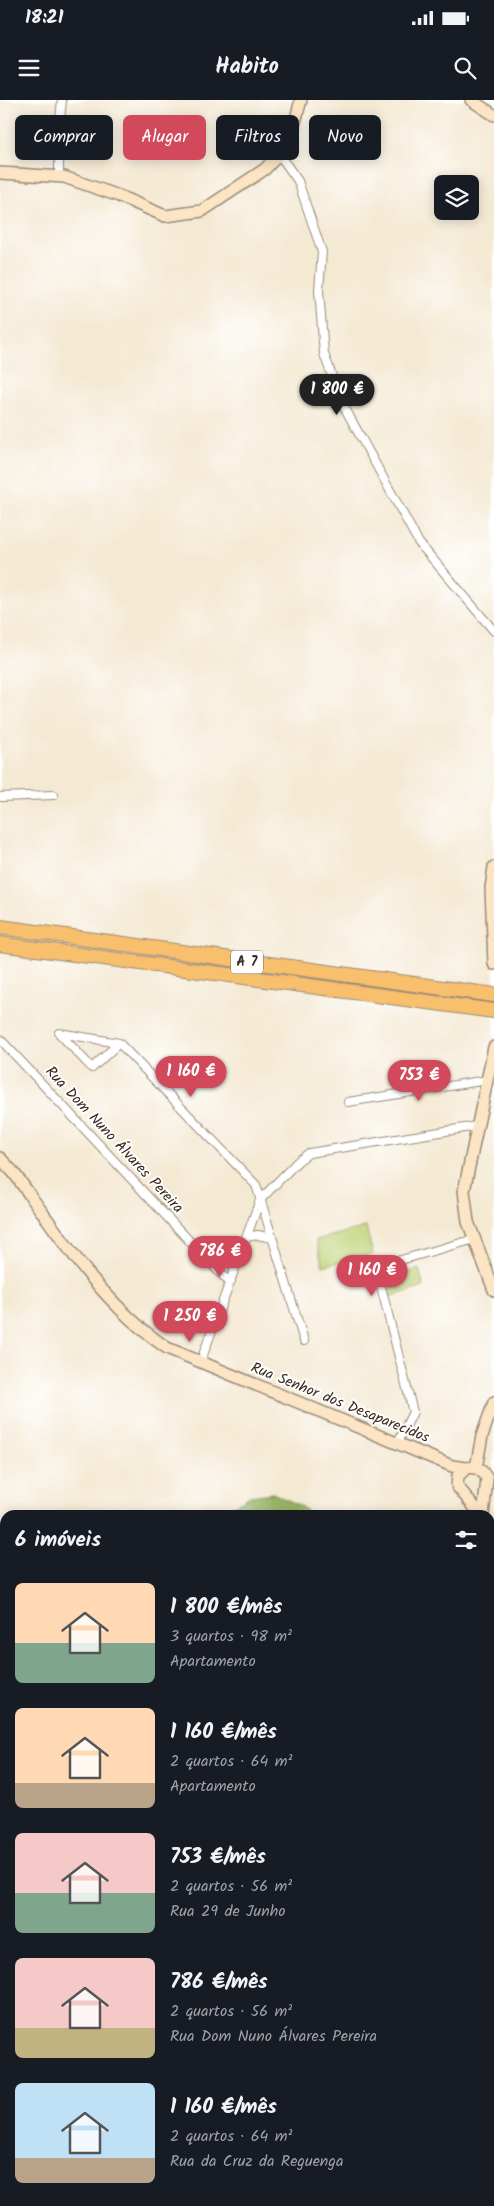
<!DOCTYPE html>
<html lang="pt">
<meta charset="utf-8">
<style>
body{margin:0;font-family:Kalam,sans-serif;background:#242831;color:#f1f3f6;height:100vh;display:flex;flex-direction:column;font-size:19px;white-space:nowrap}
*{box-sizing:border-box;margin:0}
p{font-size:16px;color:#9ea1a6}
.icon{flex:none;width:28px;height:28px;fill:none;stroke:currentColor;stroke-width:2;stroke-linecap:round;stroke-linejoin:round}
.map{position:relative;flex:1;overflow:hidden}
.panel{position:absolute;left:0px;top:1410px;width:495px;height:696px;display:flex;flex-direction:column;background:#171b24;border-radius:15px 15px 0 0;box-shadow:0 2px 12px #0003}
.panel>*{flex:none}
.banner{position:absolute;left:15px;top:15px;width:465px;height:45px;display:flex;gap:10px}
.tools{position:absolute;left:434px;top:75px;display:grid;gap:10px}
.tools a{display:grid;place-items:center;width:45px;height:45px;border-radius:8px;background:#171b24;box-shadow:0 2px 12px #0003;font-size:25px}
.price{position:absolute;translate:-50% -42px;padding:0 11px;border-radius:18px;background:#d1495b;color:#fff;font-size:16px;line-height:32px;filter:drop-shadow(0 1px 2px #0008)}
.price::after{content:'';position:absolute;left:50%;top:30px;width:15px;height:11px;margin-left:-8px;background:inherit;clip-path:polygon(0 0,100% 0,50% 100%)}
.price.current{background:#222;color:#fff}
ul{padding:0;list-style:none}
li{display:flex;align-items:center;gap:15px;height:125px;padding:0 15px}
li span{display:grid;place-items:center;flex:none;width:140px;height:100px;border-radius:8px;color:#555}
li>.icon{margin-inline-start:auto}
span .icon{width:60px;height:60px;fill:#fffc;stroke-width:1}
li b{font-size:21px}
h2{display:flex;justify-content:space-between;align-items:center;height:60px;padding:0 15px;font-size:21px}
.pill{padding:0 18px;border-radius:8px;background:#171b24;box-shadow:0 2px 12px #0003;font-size:18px;line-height:45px}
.pill.current{background:#d1495b;color:#fff}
.status{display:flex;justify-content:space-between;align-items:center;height:35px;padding:0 25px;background:#171b24;direction:ltr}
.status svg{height:14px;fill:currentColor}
header{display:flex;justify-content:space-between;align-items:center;height:65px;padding:0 15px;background:#171b24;font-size:22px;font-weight:600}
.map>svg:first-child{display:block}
</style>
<div class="status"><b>18:21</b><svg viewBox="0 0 49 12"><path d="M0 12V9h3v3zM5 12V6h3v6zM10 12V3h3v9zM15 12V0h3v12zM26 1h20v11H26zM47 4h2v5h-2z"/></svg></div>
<header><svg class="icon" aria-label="menu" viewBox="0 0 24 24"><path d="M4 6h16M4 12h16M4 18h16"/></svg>Habito<svg class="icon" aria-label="search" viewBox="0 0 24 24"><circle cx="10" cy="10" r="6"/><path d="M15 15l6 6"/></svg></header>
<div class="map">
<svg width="494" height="2106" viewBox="0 0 494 2106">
<rect width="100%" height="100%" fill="#fff"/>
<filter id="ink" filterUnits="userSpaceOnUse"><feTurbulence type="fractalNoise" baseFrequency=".02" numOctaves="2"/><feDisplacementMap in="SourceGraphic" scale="10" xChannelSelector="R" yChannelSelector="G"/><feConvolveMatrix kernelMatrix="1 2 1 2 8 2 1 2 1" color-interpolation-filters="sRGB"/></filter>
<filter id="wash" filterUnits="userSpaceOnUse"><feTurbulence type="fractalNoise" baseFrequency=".0096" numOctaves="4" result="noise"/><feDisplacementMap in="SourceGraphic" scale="20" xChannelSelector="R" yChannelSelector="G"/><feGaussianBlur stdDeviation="1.12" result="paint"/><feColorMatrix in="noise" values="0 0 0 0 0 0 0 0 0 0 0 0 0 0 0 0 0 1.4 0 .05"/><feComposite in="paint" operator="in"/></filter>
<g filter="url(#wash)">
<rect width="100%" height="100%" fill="#f4e9d3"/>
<path fill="#bed072" stroke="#7c7d48" d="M 192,861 L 238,867 L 238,871 L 192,865 Z
M 327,879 L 494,901 L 494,905 L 326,883 Z
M 366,1127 L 373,1154 L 323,1166 L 316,1140 Z
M 419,1169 L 424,1187 L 389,1197 L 384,1179 Z
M 494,1600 L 494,1687 L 490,1690 L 490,1601 Z"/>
<path fill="#96b264" stroke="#686e41" d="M 273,1393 C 286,1400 302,1404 311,1415 L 218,1415 L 250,1396 Z"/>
</g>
<g filter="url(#ink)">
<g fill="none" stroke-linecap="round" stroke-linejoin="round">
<g stroke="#988a78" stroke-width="10">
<path id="street" d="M 279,54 L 298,81 L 322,152 L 319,190 L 324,254 L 342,303 L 419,443 L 494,531
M 59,77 L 59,29 L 62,0
M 0,697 L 54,695
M 0,939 L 213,1166 L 226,1179 L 231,1181
M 119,943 L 92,968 L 59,933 L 119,943 L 256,1085 L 304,1241
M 348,1002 L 487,980
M 246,1137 L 258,1135 L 272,1138
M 200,1263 L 260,1100 L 298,1061 L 309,1053 L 477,1026
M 397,1344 L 413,1312 L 376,1167 L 475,1139
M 490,1749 L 494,1748
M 0,1816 L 5,1817
M 490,1870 L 494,1866
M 490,1982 L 494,1988
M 490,2080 L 494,2079"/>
</g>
<g stroke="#988a78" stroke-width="14">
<path id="secondary" d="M 471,0 L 494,15
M 0,73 L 64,77 L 119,96 L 165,116 L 202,111 L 265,69 L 279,54 L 292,33 L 301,0
M 494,767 L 491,788 L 494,864
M 494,947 L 464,1091 L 468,1122 L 494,1190
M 0,1058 L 14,1073 C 60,1136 102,1204 167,1248 L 452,1366 L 466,1368
M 476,1368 L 482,1336 L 494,1302
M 481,1415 L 457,1386 L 458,1376 L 466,1368 C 476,1366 483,1370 487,1379 L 483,1415
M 490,1791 L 494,1801"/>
</g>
<g stroke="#988a78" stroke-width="15">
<path id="primary" d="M 490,1545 L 494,1552
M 0,1600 L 5,1600
M 490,1698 L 494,1696"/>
</g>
<g stroke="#988a78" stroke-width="16">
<path id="highway" d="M 0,827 L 494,895
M 0,844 L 494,911
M 490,1530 L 494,1530
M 490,1577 L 494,1575
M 490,1590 L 494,1588
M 0,2019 L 5,2010
M 0,2048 L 5,2038"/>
</g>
<use href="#street" stroke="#fff" stroke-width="8"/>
<use href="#secondary" stroke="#fce5c4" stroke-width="11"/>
<use href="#primary" stroke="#f8bf6c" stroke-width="12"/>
<use href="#highway" stroke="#f8bf6c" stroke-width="14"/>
</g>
</g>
<g text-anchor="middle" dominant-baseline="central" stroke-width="4" stroke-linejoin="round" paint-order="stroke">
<rect fill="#fff" stroke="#766a62" stroke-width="1" x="231" y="850.5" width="32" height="23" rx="4"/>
<g font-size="14" font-weight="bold" fill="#3b2a1e">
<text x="247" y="862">A 7</text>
</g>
<g font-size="15" fill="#3b2a1e" stroke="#fff">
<text transform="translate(114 1040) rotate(47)">Rua Dom Nuno Álvares Pereira</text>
<text transform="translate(340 1303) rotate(22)">Rua Senhor dos Desaparecidos</text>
</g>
</g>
</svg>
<div class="tools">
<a><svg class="icon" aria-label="layers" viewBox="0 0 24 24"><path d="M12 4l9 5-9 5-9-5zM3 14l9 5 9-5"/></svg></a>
</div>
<b class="price current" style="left:337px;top:316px">1 800 €</b>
<b class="price" style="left:191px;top:998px">1 160 €</b>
<b class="price" style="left:419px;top:1002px">753 €</b>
<b class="price" style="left:220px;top:1178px">786 €</b>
<b class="price" style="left:372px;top:1197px">1 160 €</b>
<b class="price" style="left:190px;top:1243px">1 250 €</b>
<div class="banner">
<a class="pill">Comprar</a>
<a class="pill current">Alugar</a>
<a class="pill">Filtros</a>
<a class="pill">Novo</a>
</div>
<section class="panel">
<h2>6 imóveis<svg class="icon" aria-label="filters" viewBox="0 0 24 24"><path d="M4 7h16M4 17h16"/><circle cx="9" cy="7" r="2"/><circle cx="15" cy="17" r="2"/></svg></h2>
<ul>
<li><span style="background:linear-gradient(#ffd9b3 60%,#7fa58c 0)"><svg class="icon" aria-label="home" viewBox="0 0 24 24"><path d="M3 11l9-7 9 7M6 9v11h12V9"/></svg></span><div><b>1 800 €/mês</b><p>3 quartos · 98 m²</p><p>Apartamento</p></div></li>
<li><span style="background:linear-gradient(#ffd9b3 75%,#b9a48a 0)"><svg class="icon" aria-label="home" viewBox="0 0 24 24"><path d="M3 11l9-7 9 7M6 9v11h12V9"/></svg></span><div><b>1 160 €/mês</b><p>2 quartos · 64 m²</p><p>Apartamento</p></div></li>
<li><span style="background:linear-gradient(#f6c9c9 60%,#7fa58c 0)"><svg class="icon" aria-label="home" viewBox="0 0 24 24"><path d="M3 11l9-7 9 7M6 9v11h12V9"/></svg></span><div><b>753 €/mês</b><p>2 quartos · 56 m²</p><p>Rua 29 de Junho</p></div></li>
<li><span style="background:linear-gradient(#f6c9c9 70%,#c2b280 0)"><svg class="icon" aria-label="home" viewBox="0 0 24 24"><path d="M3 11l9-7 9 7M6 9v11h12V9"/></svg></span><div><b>786 €/mês</b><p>2 quartos · 56 m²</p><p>Rua Dom Nuno Álvares Pereira</p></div></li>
<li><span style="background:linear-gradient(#bfe0f5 75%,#b9a48a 0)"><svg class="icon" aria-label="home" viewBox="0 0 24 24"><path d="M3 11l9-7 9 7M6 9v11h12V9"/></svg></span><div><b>1 160 €/mês</b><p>2 quartos · 64 m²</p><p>Rua da Cruz da Reguenga</p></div></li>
</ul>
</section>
</div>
